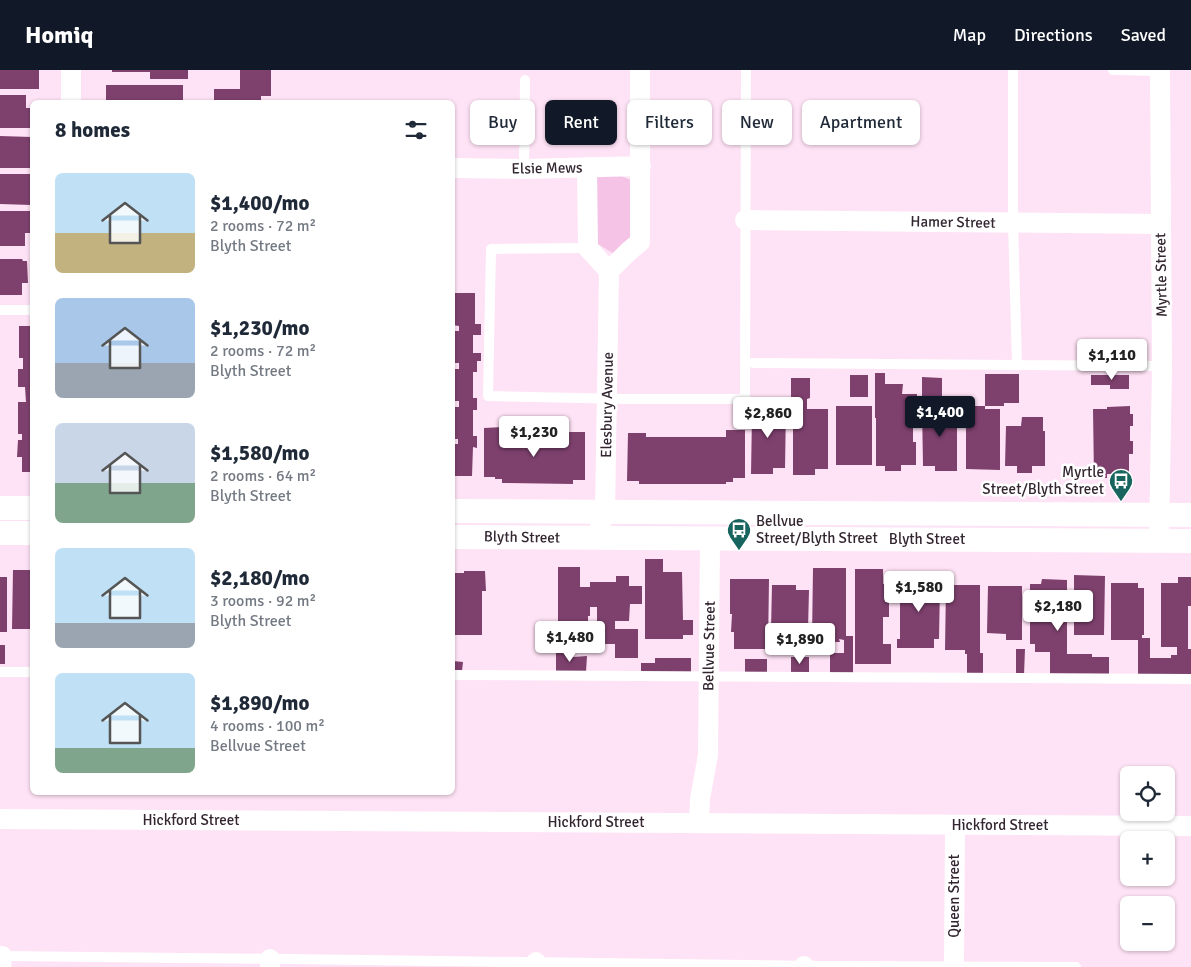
<!DOCTYPE html>
<meta charset="utf-8">
<style>
body{margin:0;font-family:Signika,sans-serif;background:#f6f6f7;color:#1f2937;height:100vh;display:flex;flex-direction:column;font-size:19px;white-space:nowrap}
*{box-sizing:border-box;margin:0}
p{font-size:16px;color:#747a83}
.icon{flex:none;width:28px;height:28px;fill:none;stroke:currentColor;stroke-width:2;stroke-linecap:round;stroke-linejoin:round}
.map{position:relative;flex:1;overflow:hidden}
.side{position:absolute;left:30px;top:30px;width:425px;height:695px;display:flex;flex-direction:column;background:#fff;border-radius:8px;box-shadow:0 1px 4px #0004}
.side>*{flex:none}
.guide{position:absolute;left:470px;top:30px;width:475px;height:45px;display:flex;gap:10px}
.buttons{position:absolute;left:1120px;top:696px;display:grid;gap:10px}
.buttons a{display:grid;place-items:center;width:55px;height:55px;border-radius:8px;background:#fff;box-shadow:0 1px 4px #0004;font-size:25px}
.price{position:absolute;translate:-50% -42px;padding:0 11px;border-radius:5px;background:#fff;color:#222;font-size:16px;line-height:32px;filter:drop-shadow(0 1px 2px #0008)}
.price::after{content:'';position:absolute;left:50%;top:30px;width:15px;height:11px;margin-left:-8px;background:inherit;clip-path:polygon(0 0,100% 0,50% 100%)}
.price.on{background:#111827;color:#fff}
ul{padding:0;list-style:none}
li{display:flex;align-items:center;gap:15px;height:125px;padding:0 25px}
li span{display:grid;place-items:center;flex:none;width:140px;height:100px;border-radius:8px;color:#555}
li>.icon{margin-inline-start:auto}
span .icon{width:60px;height:60px;fill:#fffc;stroke-width:1}
li b{font-size:21px}
h2{display:flex;justify-content:space-between;align-items:center;height:60px;padding:0 25px;font-size:21px}
.chip{padding:0 18px;border-radius:8px;background:#fff;box-shadow:0 1px 4px #0004;font-size:18px;line-height:45px}
.chip.on{background:#111827;color:#fff}
header{display:flex;align-items:center;gap:30px;box-sizing:border-box;height:70px;padding:0 25px;background:#111827;color:#fff}
header strong{font-size:24px}
nav{display:flex;gap:28px;margin-inline-start:auto;font-size:18px}
.map>svg:first-child{display:block}
</style>
<header>
<strong>Homiq</strong>
<nav><a>Map</a><a>Directions</a><a>Saved</a></nav>
</header>
<div class="map">
<svg width="1191" height="897" viewBox="0 0 1191 897">
<rect width="100%" height="100%" fill="#fee2f5"/>
<path fill="#f4c3e5" d="M 617,104 L 635,112 L 636,161 L 620,182 L 613,183 L 596,173 L 597,105 Z"/>
<path fill="#7e416e" d="M 0,0 L 39,0 L 39,19 L 0,19 Z
M 112,0 L 188,0 L 188,9 L 150,9 L 150,2 L 112,2 Z
M 240,0 L 271,0 L 271,26 L 261,26 L 261,32 L 214,32 L 214,19 L 240,19 Z
M 106,15 L 183,15 L 183,32 L 106,32 Z
M 0,25 L 26,25 L 26,38 L 31,38 L 31,58 L 0,58 Z
M 0,66 L 32,67 L 32,98 L 0,98 Z
M 0,104 L 31,104 L 31,135 L 0,134 Z
M 0,141 L 30,141 L 30,163 L 25,163 L 25,176 L 0,176 Z
M 0,189 L 22,189 L 23,191 L 27,191 L 28,213 L 22,213 L 22,225 L 0,225 Z
M 452,223 L 475,223 L 475,254 L 481,254 L 481,265 L 473,265 L 473,283 L 481,283 L 481,291 L 477,291 L 477,302 L 473,302 L 473,328 L 477,328 L 477,340 L 473,340 L 473,366 L 477,366 L 477,378 L 473,377 L 472,406 L 452,406 L 452,374 L 458,374 L 458,369 L 452,369 L 452,337 L 459,337 L 459,331 L 452,331 L 452,299 L 459,299 L 459,293 L 452,293 L 452,261 L 459,261 L 459,256 L 452,255 Z
M 19,256 L 32,256 L 32,402 L 22,402 L 22,387 L 17,387 L 18,370 L 22,370 L 22,364 L 18,364 L 18,332 L 26,332 L 25,317 L 18,317 L 18,299 L 23,299 L 23,288 L 19,288 Z
M 875,303 L 885,303 L 885,314 L 903,314 L 902,324 L 917,324 L 917,353 L 913,353 L 913,372 L 916,372 L 916,395 L 901,395 L 901,401 L 885,401 L 885,396 L 876,396 L 876,348 L 875,348 Z
M 985,304 L 1019,304 L 1019,333 L 1004,333 L 1004,336 L 985,336 L 985,339 L 1000,339 L 1000,400 L 966,399 L 966,336 L 985,336 Z
M 850,305 L 868,305 L 868,327 L 850,327 Z
M 1091,305 L 1129,305 L 1129,319 L 1110,319 L 1110,315 L 1091,315 Z
M 922,307 L 942,308 L 942,335 L 922,334 Z
M 791,308 L 810,308 L 810,328 L 807,329 L 807,339 L 828,339 L 828,399 L 815,399 L 815,405 L 793,405 L 793,338 L 791,338 Z
M 749,334 L 759,334 L 759,337 L 786,337 L 785,398 L 773,398 L 773,404 L 751,404 L 752,345 L 749,345 Z
M 836,336 L 872,336 L 872,395 L 836,395 Z
M 922,336 L 957,336 L 957,401 L 935,401 L 935,396 L 923,396 Z
M 1130,336 L 1130,344 L 1133,344 L 1133,356 L 1130,356 L 1130,371 L 1133,371 L 1133,384 L 1129,384 L 1129,404 L 1107,404 L 1107,408 L 1094,408 L 1093,339 L 1107,339 L 1107,337 Z
M 1022,347 L 1043,347 L 1043,361 L 1045,361 L 1045,396 L 1032,396 L 1032,403 L 1017,403 L 1017,396 L 1005,396 L 1006,356 L 1021,356 Z
M 503,357 L 502,365 L 566,366 L 566,362 L 585,362 L 585,410 L 573,410 L 573,414 L 502,413 L 502,409 L 495,409 L 495,407 L 484,407 L 484,358 Z
M 726,360 L 745,360 L 745,408 L 733,408 L 733,412 L 726,412 L 726,414 L 639,414 L 639,411 L 627,411 L 628,363 L 646,363 L 646,367 L 726,367 Z
M 645,489 L 663,489 L 663,502 L 682,502 L 683,550 L 693,550 L 693,565 L 683,565 L 683,569 L 645,569 Z
M 558,497 L 580,497 L 580,517 L 590,517 L 590,512 L 616,512 L 616,506 L 629,506 L 629,516 L 642,516 L 642,534 L 630,534 L 629,551 L 615,551 L 615,559 L 638,559 L 638,588 L 615,588 L 615,574 L 597,574 L 597,537 L 590,537 L 590,546 L 588,546 L 588,559 L 558,559 Z
M 813,498 L 846,498 L 846,566 L 853,566 L 853,603 L 830,603 L 830,583 L 844,583 L 844,570 L 839,569 L 840,572 L 828,572 L 828,578 L 814,577 L 814,569 L 812,569 Z
M 855,499 L 883,499 L 883,514 L 885,514 L 885,532 L 889,532 L 889,547 L 883,547 L 883,574 L 891,574 L 891,594 L 855,594 Z
M 13,500 L 32,500 L 32,559 L 12,559 Z
M 464,501 L 485,501 L 486,521 L 482,521 L 482,565 L 452,565 L 452,503 L 464,503 Z
M 1074,505 L 1105,506 L 1104,565 L 1074,565 Z
M 909,506 L 935,507 L 935,515 L 940,515 L 939,569 L 934,569 L 934,578 L 897,578 L 897,569 L 900,569 L 900,513 L 909,513 Z
M 0,507 L 7,507 L 7,562 L 0,562 Z
M 1178,507 L 1191,507 L 1191,536 L 1188,536 L 1188,579 L 1191,579 L 1191,605 L 1138,605 L 1138,570 L 1111,570 L 1111,513 L 1138,513 L 1138,518 L 1144,518 L 1144,565 L 1142,565 L 1142,568 L 1150,568 L 1150,588 L 1171,588 L 1171,585 L 1177,585 L 1177,577 L 1161,577 L 1161,513 L 1178,513 Z
M 730,509 L 769,509 L 768,579 L 734,579 L 734,562 L 731,562 L 732,544 L 730,544 Z
M 1042,509 L 1067,510 L 1067,584 L 1092,584 L 1092,587 L 1109,587 L 1109,605 L 1050,605 L 1050,582 L 1035,582 L 1035,574 L 1030,574 L 1030,514 L 1041,514 Z
M 772,515 L 796,515 L 796,520 L 809,520 L 808,560 L 807,560 L 806,576 L 772,575 L 773,559 L 771,559 Z
M 946,515 L 980,515 L 980,583 L 983,583 L 983,604 L 967,604 L 967,584 L 965,584 L 965,580 L 945,580 Z
M 988,516 L 1022,516 L 1022,570 L 1006,570 L 1006,564 L 987,563 Z
M 0,575 L 5,575 L 5,594 L 0,594 Z
M 1016,579 L 1025,579 L 1024,605 L 1016,605 Z
M 556,582 L 573,582 L 573,587 L 587,586 L 586,602 L 556,602 Z
M 791,587 L 809,587 L 809,603 L 791,603 Z
M 655,588 L 691,588 L 691,603 L 641,603 L 641,593 L 655,593 Z
M 745,589 L 767,589 L 767,603 L 745,603 Z
M 453,591 L 463,592 L 462,601 L 453,601 Z"/>
<g fill="none" stroke-linecap="round" stroke-linejoin="round">
<path stroke="#fff" stroke-width="10" d="M 1013,0 L 1013,153 L 1017,295
M 1113,0 L 1160,1
M 524,99 L 525,10
M 588,178 L 491,179 L 488,326 L 626,329 L 745,329 L 746,0
M 0,240 L 32,240
M 753,293 L 1162,296
M 0,602 L 32,602
M 452,605 L 1191,609
M 0,886 L 291,889 L 824,896 L 1076,897"/>
<path stroke="#fff" stroke-width="20" d="M 71,32 L 71,0
M 587,97 L 588,178 L 609,201
M 452,98 L 524,99 L 641,96
M 745,150 L 1161,154
M 600,468 L 600,456 L 605,442 L 609,201 L 629,181 L 640,172 L 640,0
M 1159,471 L 1162,296 L 1160,0
M 0,749 L 1191,756
M 699,753 L 700,729 L 708,685 L 710,468
M 1,897 L 2,886
M 270,897 L 270,889
M 536,897 L 536,892
M 804,897 L 804,896
M 954,897 L 955,755"/>
<path stroke="#fff" stroke-width="24" d="M 0,438 L 32,438
M 452,441 L 1191,445
M 0,463 L 32,463
M 452,467 L 1191,471"/>
</g>
<defs>
<g id="bus-pin" transform="scale(1.25)"><path d="M0 17L-7.5 6A9.5 9.5 0 1 1 7.5 6Z" fill="#18655f" stroke="#fff"/><path d="M-5-6H5V4H4V6H2V4H-2V6H-4V4H-5ZM-3.5-4V0h7V-4ZM-3.5 1.2v1.5H-2V1.2ZM2 1.2v1.5H3.5V1.2Z" fill="#fff"/></g>
</defs>
<g fill-rule="evenodd">
<use href="#bus-pin" x="1121" y="411"/>
<use href="#bus-pin" x="739" y="460"/>
</g>
<g text-anchor="middle" dominant-baseline="central" stroke-width="5" stroke-linejoin="round" paint-order="stroke">
<g font-size="15" fill="#332630" stroke="#fff">
<text transform="translate(547 98) rotate(-1)">Elsie Mews</text>
<text transform="translate(953 152) rotate(1)">Hamer Street</text>
<text transform="translate(1161 205) rotate(-91)">Myrtle Street</text>
<text transform="translate(607 335) rotate(-89)">Elesbury Avenue</text>
<text transform="translate(522 467) rotate(1)">Blyth Street</text>
<text x="927" y="469">Blyth Street</text>
<text transform="translate(709 576) rotate(-89)">Bellvue Street</text>
<text x="191" y="750">Hickford Street</text>
<text x="596" y="752">Hickford Street</text>
<text x="1000" y="755">Hickford Street</text>
<text transform="translate(954 826) rotate(-90)">Queen Street</text>
</g>
<g font-size="15" fill="#332630" stroke="#fff" text-anchor="end">
<text x="1104" y="402">Myrtle<tspan x="1104" dy="17">Street/Blyth Street</tspan></text>
<text x="756" y="451" text-anchor="start">Bellvue<tspan x="756" dy="17">Street/Blyth Street</tspan></text>
</g>
</g>
</svg>
<div class="buttons">
<a><svg class="icon" aria-label="locate" viewBox="0 0 24 24"><circle cx="12" cy="12" r="6"/><path d="M12 2v4M12 18v4M2 12h4M18 12h4"/></svg></a>
<a>+</a>
<a>−</a>
</div>
<b class="price" style="left:1112px;top:311px">$1,110</b>
<b class="price on" style="left:940px;top:368px">$1,400</b>
<b class="price" style="left:768px;top:369px">$2,860</b>
<b class="price" style="left:534px;top:388px">$1,230</b>
<b class="price" style="left:919px;top:543px">$1,580</b>
<b class="price" style="left:1058px;top:562px">$2,180</b>
<b class="price" style="left:570px;top:593px">$1,480</b>
<b class="price" style="left:800px;top:595px">$1,890</b>
<div class="guide">
<a class="chip">Buy</a>
<a class="chip on">Rent</a>
<a class="chip">Filters</a>
<a class="chip">New</a>
<a class="chip">Apartment</a>
</div>
<section class="side">
<h2>8 homes<svg class="icon" aria-label="filters" viewBox="0 0 24 24"><path d="M4 7h16M4 17h16"/><circle cx="9" cy="7" r="2"/><circle cx="15" cy="17" r="2"/></svg></h2>
<ul>
<li><span style="background:linear-gradient(#bfe0f5 60%,#c2b280 0)"><svg class="icon" aria-label="home" viewBox="0 0 24 24"><path d="M3 11l9-7 9 7M6 9v11h12V9"/></svg></span><div><b>$1,400/mo</b><p>2 rooms · 72 m²</p><p>Blyth Street</p></div></li>
<li><span style="background:linear-gradient(#a9c7e8 65%,#9aa5b1 0)"><svg class="icon" aria-label="home" viewBox="0 0 24 24"><path d="M3 11l9-7 9 7M6 9v11h12V9"/></svg></span><div><b>$1,230/mo</b><p>2 rooms · 72 m²</p><p>Blyth Street</p></div></li>
<li><span style="background:linear-gradient(#c9d6e8 60%,#7fa58c 0)"><svg class="icon" aria-label="home" viewBox="0 0 24 24"><path d="M3 11l9-7 9 7M6 9v11h12V9"/></svg></span><div><b>$1,580/mo</b><p>2 rooms · 64 m²</p><p>Blyth Street</p></div></li>
<li><span style="background:linear-gradient(#bfe0f5 75%,#9aa5b1 0)"><svg class="icon" aria-label="home" viewBox="0 0 24 24"><path d="M3 11l9-7 9 7M6 9v11h12V9"/></svg></span><div><b>$2,180/mo</b><p>3 rooms · 92 m²</p><p>Blyth Street</p></div></li>
<li><span style="background:linear-gradient(#bfe0f5 75%,#7fa58c 0)"><svg class="icon" aria-label="home" viewBox="0 0 24 24"><path d="M3 11l9-7 9 7M6 9v11h12V9"/></svg></span><div><b>$1,890/mo</b><p>4 rooms · 100 m²</p><p>Bellvue Street</p></div></li>
</ul>
</section>
</div>
